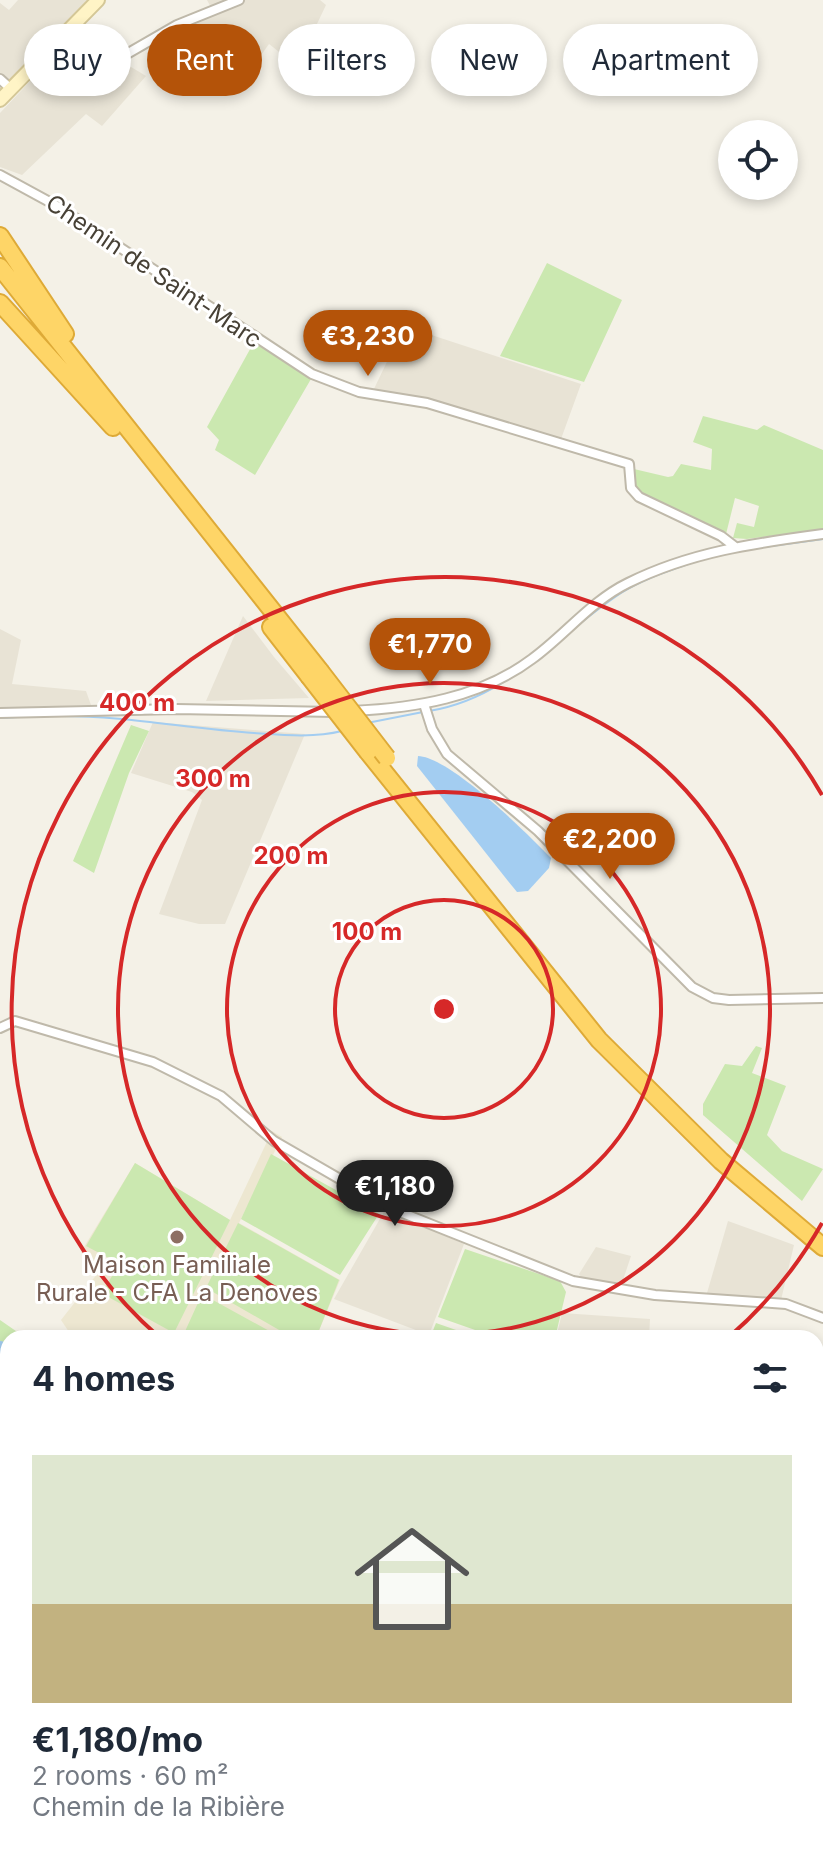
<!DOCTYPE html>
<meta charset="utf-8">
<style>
body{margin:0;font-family:Inter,sans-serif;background:#f6f6f7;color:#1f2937;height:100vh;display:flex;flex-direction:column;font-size:30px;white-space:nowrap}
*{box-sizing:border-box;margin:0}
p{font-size:26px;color:#747a83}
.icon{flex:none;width:44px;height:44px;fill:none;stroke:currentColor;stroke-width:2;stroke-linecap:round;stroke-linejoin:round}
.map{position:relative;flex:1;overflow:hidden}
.side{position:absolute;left:0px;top:1330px;width:824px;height:538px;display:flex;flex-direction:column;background:#fff;border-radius:24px 24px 0 0;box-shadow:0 4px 12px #0003}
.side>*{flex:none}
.guide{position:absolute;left:24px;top:24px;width:776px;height:72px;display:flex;gap:16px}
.fabs{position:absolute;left:718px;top:120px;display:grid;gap:16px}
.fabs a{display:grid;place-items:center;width:80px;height:80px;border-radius:50%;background:#fff;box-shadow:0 4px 12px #0003;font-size:40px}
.price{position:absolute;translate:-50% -68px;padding:0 18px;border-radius:28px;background:#b45309;color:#fff;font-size:26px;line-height:52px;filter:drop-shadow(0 2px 4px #0008)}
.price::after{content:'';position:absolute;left:50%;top:48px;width:24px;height:18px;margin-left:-12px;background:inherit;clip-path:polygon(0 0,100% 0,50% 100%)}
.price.on{background:#222;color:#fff}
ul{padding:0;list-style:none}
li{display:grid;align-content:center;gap:16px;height:424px;padding:0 32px}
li+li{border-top:2px solid #e0e1e3}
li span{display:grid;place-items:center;height:248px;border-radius:0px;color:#555}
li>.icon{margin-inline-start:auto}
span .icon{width:144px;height:144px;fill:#fffc;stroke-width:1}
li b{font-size:34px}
h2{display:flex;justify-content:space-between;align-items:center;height:96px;padding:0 32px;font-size:34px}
.chip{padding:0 28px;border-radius:36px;background:#fff;box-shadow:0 4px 12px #0003;font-size:28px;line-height:72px}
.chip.on{background:#b45309;color:#fff}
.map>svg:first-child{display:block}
</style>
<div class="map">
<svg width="823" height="1867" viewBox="0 0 823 1867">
<rect width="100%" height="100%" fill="#f4f1e7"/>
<path fill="#e8e3d5" d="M 18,0 L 87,0 L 0,92 L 0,3 L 9,10 Z
M 207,0 L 320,0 L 326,5 L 297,66 L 269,44 L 254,65 L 240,54 L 219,81 L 164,35 L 214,13 Z
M 78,35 L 146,76 L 102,126 L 86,114 L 22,175 L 0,167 L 0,113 L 73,36 Z
M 404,326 L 581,384 L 561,439 L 373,391 Z
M 243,616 L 274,657 L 309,698 L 206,701 Z
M 0,629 L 21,640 L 12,684 L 86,691 L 91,705 L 0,708 Z
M 153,722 L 305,734 L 225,924 L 199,924 L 159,914 L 202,800 L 192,792 L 131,773 Z
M 385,1210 L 464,1244 L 429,1335 L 334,1299 Z
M 728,1221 L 794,1245 L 781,1300 L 707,1293 Z
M 596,1247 L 631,1256 L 621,1286 L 583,1280 L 579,1274 Z
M 562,1313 L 650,1319 L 649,1338 L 556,1338 Z
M 0,1517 L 8,1524 L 8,1559 L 0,1560 Z
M 418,1860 L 453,1863 L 463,1860 L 490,1867 L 415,1867 Z"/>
<path fill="#e6e2dc" d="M 269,1860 L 361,1860 L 358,1867 L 267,1867 Z"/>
<path fill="#ede7d1" d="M 272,1131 L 282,1137 L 239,1223 L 340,1280 L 316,1338 L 64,1338 L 69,1332 L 61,1320 L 101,1269 L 81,1252 L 135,1163 L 230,1220 Z"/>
<path fill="#cbe8b0" d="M 547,263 L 622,300 L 584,382 L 500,356 Z
M 254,342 L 311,379 L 255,475 L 215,450 L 219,440 L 207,427 Z
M 703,416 L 757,430 L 764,425 L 823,450 L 823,529 L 747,539 L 733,538 L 737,523 L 754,527 L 759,506 L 735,498 L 726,534 L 633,489 L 634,469 L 668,477 L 673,476 L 681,464 L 711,470 L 712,449 L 693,442 Z
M 131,725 L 149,731 L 129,773 L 94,873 L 73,861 Z
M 756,1046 L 762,1048 L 752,1073 L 786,1086 L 767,1135 L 782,1151 L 823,1169 L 802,1201 L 703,1115 L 703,1104 L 725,1064 L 742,1066 Z
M 271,1154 L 379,1214 L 340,1275 L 241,1219 Z
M 135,1163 L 230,1220 L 174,1333 L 101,1293 L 120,1264 L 86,1246 Z
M 238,1223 L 339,1280 L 316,1338 L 293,1338 L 206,1288 Z
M 465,1249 L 560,1281 L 566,1292 L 555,1338 L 498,1338 L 438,1317 Z
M 202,1294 L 282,1338 L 182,1338 Z
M 0,1320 L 26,1338 L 8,1338 L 8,1404 L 0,1397 Z
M 436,1323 L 479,1338 L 430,1338 Z
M 816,1497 L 823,1497 L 823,1580 L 816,1582 Z
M 8,1602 L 8,1654 L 0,1650 L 0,1609 Z
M 822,1724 L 823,1724 L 822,1811 L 816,1808 L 816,1735 Z"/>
<path fill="#a3cdf1" d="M 418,756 C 450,757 528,834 551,858 L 549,868 L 528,891 L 517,892 L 508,881 L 417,766 Z"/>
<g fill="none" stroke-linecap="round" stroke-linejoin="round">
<path stroke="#a3cdf1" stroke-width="2" d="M 757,548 L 823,539
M 429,711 C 509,698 557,635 621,593 C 644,578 674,569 700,560
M 62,716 C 126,716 190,729 254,733 C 283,735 314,738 342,731
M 0,718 L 35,716
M 367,723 L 423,712
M 0,1655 L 8,1658
M 0,1696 L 8,1697
M 472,1860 L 499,1867
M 550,1863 L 565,1867"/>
<path stroke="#a3cdf1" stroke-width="14" d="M 0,1348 L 8,1358
M 816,1520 L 823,1514"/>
<g stroke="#bfb9aa" stroke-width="12">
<path id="street" d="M 74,26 L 125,55 L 177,25 L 239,0
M 0,79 L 11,89
M 0,175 L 57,206 L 312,374 L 359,392 L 427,403 L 629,464 L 631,488 L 639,497 L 721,536 L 734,546
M 424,704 L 432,729 L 447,754 L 538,831 L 692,987 L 713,998 L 729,1000 L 823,998
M 352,711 C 415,708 480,698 532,659 C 564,636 591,601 628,583 C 690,552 755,543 823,534
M 0,713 L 177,709 L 334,712
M 0,1028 L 15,1021 L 153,1062 L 221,1096 L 274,1141 L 390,1208 L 573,1281 L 655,1295 L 786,1304 L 823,1318
M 0,1509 L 8,1516
M 816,1717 L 823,1720"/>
</g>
<g stroke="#d4c797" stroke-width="16">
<path id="secondary" d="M 0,100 L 98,0
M 0,1664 L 8,1667
M 519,1860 L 546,1867"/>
</g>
<g stroke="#deaa37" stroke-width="20">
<path id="highway" d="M 0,236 L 65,334
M 0,267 L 320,671
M 0,303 L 113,427
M 271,627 L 309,676
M 368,752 L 599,1040 L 721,1161 L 823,1247"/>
</g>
<use href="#street" stroke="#fff" stroke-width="8"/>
<use href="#secondary" stroke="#fff4c6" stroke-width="12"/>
<use href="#highway" stroke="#fed567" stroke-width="16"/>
<g stroke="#deaa37" stroke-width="20" stroke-linecap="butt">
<path id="highway-bridge" d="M 320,671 L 387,758
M 309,676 L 368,752"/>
</g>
<use href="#highway-bridge" stroke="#fed567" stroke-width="16"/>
</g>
<g fill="none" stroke="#d62828" stroke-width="4">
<circle cx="444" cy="1009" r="109"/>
<circle cx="444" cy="1009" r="217"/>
<circle cx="444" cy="1009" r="326"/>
<path d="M822 1223A434 434 0 0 1 729 1337M159 1337A434 434 0 1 1 822 795"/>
</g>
<circle fill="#8d6e63" stroke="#fff" stroke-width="3" cx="177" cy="1237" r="8"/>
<g text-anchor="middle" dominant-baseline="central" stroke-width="6" stroke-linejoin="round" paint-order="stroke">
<g font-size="24" fill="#474136" stroke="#fff">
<text transform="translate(154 271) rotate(34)">Chemin de Saint-Marc</text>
</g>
<g font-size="24" fill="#785e54" stroke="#fff">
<text x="177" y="1264">Maison Familiale<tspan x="177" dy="28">Rurale - CFA La Denoves</tspan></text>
</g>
</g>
<circle cx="444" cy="1009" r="12" fill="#d62828" stroke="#fff" stroke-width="4"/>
<g font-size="24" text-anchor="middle" font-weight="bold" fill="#d62828" stroke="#fff" stroke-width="6" stroke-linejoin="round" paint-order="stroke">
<text x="137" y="711">400 m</text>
<text x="213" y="787">300 m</text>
<text x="291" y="864">200 m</text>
<text x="367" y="940">100 m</text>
</g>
</svg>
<div class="fabs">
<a><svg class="icon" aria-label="locate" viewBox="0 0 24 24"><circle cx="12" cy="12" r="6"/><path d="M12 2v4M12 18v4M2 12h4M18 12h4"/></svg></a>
</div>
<b class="price" style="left:368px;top:378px">€3,230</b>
<b class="price" style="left:430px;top:686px">€1,770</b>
<b class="price" style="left:610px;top:881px">€2,200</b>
<b class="price on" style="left:395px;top:1228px">€1,180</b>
<div class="guide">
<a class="chip">Buy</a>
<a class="chip on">Rent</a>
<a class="chip">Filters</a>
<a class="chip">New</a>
<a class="chip">Apartment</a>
</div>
<section class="side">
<h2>4 homes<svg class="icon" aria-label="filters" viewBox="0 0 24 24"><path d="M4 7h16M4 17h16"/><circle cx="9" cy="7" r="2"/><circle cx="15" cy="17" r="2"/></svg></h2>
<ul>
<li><span style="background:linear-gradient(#dfe7d0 60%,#c2b280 0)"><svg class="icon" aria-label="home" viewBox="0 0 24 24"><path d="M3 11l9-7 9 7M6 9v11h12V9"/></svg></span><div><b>€1,180/mo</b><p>2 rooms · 60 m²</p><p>Chemin de la Ribière</p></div></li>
</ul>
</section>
</div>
